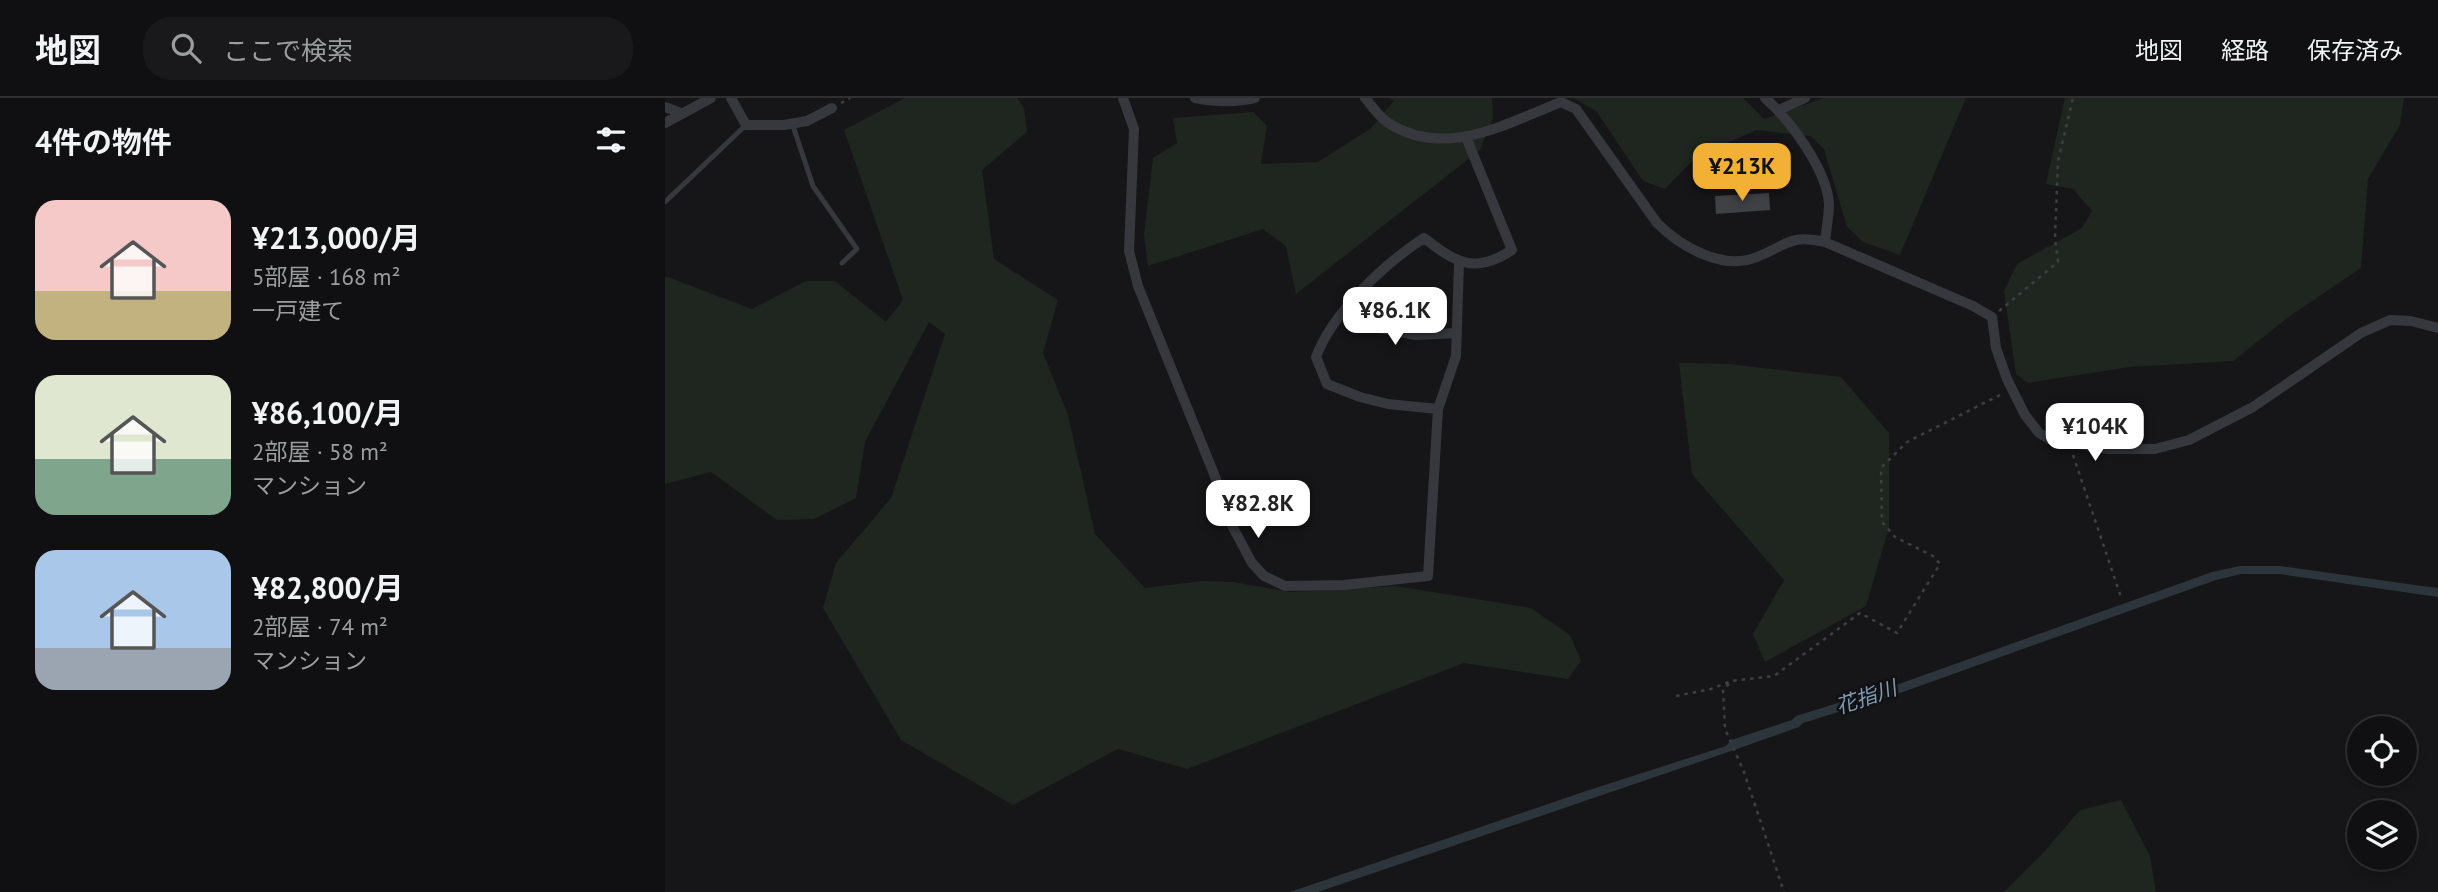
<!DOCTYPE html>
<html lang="ja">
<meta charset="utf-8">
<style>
body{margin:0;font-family:"PT Sans","Noto Sans JP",sans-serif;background:#19191b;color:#f1f3f6;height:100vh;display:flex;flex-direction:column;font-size:26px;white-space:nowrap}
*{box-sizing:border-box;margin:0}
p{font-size:23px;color:#9c9d9f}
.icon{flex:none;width:38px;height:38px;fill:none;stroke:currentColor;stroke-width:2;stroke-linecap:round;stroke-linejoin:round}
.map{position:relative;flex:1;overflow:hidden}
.side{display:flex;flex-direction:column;background:#101012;width:665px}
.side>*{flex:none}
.fabs{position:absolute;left:1682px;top:618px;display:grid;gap:14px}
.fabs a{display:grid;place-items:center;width:70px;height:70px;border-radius:50%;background:#101012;box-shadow:0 4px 10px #0003,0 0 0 2px #303032;font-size:35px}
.price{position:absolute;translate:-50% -60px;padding:0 16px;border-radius:14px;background:#fff;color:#222;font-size:23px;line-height:46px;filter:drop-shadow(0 2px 4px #0008)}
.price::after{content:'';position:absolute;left:50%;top:42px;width:21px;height:16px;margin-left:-10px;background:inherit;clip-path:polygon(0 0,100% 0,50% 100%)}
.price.current{background:#f2b134;color:#111}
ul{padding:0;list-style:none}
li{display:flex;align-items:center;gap:21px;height:175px;padding:0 35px}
li span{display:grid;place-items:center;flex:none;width:196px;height:140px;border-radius:21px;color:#555}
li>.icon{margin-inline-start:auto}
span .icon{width:84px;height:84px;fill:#fffc;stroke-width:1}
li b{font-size:30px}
h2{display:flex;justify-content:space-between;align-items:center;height:84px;padding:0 35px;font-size:30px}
header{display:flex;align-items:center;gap:42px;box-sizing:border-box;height:98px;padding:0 35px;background:#101012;border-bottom:2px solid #303032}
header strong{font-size:33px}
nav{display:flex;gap:38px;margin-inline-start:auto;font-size:24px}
.search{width:490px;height:63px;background:#19191b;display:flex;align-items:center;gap:18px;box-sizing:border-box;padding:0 24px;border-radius:28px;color:#9c9d9f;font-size:26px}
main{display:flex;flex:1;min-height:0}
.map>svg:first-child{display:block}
</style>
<header>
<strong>地図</strong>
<div class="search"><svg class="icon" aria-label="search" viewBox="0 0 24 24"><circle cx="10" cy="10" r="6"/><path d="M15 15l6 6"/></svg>ここで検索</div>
<nav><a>地図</a><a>経路</a><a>保存済み</a></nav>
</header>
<main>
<section class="side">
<h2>4件の物件<svg class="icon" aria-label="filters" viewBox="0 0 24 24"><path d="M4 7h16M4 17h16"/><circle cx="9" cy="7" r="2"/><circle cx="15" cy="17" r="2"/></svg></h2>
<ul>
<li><span style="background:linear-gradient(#f6c9c9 65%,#c2b280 0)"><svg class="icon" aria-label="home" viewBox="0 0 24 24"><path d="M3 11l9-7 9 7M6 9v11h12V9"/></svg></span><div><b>¥213,000/月</b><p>5部屋 · 168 m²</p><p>一戸建て</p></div></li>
<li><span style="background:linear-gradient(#dfe7d0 60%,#7fa58c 0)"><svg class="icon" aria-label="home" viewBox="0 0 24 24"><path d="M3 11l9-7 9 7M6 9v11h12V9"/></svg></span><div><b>¥86,100/月</b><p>2部屋 · 58 m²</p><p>マンション</p></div></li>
<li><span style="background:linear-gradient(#a9c7e8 70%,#9aa5b1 0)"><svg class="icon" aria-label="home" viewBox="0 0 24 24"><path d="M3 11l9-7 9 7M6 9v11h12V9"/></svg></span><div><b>¥82,800/月</b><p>2部屋 · 74 m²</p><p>マンション</p></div></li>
</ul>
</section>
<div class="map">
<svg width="1773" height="794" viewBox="0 0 1773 794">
<rect width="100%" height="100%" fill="#161618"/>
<path fill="#1e261f" d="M 240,0 L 352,0 L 359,10 L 362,34 L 317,72 L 329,161 L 393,202 L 378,255 L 403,317 L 430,436 L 480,490 L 537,483 L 568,484 L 625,494 L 731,488 L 866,510 L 905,537 L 916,563 L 903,581 L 799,565 L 522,671 L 453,651 L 348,707 L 236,642 L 158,510 L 171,465 L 226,400 L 280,236 L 264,224 L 200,344 L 191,400 L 149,421 L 112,422 L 46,374 L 0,386 L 0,178 L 87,211 L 141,183 L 170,183 L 221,224 L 238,202 L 179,32 Z
M 724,0 L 827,0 L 828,20 L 815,52 L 631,196 L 621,148 L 598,131 L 483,168 L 479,137 L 488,60 L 512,45 L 508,20 L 588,14 L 602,28 L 596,66 L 653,64 L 705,31 L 729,3 Z
M 909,0 L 1078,0 L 1099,21 L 1159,0 L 1301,0 L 1235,157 L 1198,144 L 1182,129 L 1159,51 L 1146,38 L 1091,32 L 1031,59 L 1000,91 L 978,83 L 932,14 Z
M 1400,0 L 1739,0 L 1735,27 L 1703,81 L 1696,170 L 1625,218 L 1568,263 L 1465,269 L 1363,285 L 1351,276 L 1339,193 L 1352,166 L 1417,130 L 1427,113 L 1408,91 L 1381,86 Z
M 1014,265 L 1064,266 L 1176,279 L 1224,335 L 1224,429 L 1201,508 L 1100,564 L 1088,536 L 1119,482 L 1027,376 Z
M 1456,702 L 1485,758 L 1491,794 L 1339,794 L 1379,754 L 1415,712 Z"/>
<path fill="#2c353c" d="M 1575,468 L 1615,468 L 1757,488 L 1773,490 L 1773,499 L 1614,476 L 1576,476 L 1551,482 L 1238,594 L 1138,625 L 1134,629 L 1072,651 L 653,794 L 625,794 L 918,694 L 1061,648 L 1066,642 L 1127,622 L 1131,618 L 1234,586 L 1547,474 Z"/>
<path fill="#404145" d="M 1104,95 L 1105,112 L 1051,116 L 1050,98 Z"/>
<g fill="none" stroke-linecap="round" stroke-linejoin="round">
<path stroke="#3d3f44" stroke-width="2.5" stroke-dasharray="3.5 5" stroke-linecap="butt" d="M 176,5 L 185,0
M 1334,213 L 1393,164 L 1390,140 L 1393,63 L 1408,0
M 1408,357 L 1456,499
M 1064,586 L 1058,591 L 1060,631 L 1079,674 L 1119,794
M 1011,598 L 1046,591 L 1066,583 L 1109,578 L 1195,515 L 1232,535 L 1275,466 L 1268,458 L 1230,439 L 1217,424 L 1216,370 L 1242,344 L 1335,297"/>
<path stroke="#37383d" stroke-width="5" d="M 127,25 L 148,88 L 192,151 L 177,165
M 0,104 L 81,27"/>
<path stroke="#37383d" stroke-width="10" d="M 66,0 L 81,27 L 119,27 L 142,23 L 167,10
M 458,0 L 469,31 L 464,153 L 473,188 L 551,381 L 565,424 L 587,465 L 599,478 L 620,488 L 679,487 L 763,478 L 773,311 L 791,258 L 794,165
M 530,0 C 551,4 570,5 590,0
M 700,0 C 707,8 713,18 722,24 C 779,62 840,26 896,4 L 911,11 L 992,125 C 1016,149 1058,173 1092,159 C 1122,147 1124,136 1160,144 L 1308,208 L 1327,219 L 1331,250 L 1342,281 L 1360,317 L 1374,335 L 1384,341 L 1443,351 L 1490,351 L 1524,342 L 1588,309 L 1696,235 L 1725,222 L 1746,223 L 1773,230
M 1100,0 C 1125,22 1162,72 1164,106 C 1164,118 1161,132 1160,144
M 0,9 L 16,15
M 1114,12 L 1140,0
M 0,25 L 46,0
M 678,214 L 713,230 L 751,237 L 792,235
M 773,311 L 723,306 L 695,299 L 662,286 L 651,259 C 668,214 719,166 759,140 C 790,164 809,177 847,152 L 801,39"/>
</g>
<g text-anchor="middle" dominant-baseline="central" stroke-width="5" stroke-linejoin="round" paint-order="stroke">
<g font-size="21" font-style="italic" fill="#7f9bb3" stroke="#111113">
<text transform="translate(1201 599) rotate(-19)">花指川</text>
</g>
</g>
</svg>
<div class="fabs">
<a><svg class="icon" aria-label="locate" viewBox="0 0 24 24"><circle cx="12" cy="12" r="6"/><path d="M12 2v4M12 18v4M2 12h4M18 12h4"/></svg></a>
<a><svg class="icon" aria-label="layers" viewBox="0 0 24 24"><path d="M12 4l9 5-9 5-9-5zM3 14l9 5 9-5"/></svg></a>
</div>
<b class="price current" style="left:1077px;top:105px">¥213K</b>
<b class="price" style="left:730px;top:249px">¥86.1K</b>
<b class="price" style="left:1430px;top:365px">¥104K</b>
<b class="price" style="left:593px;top:442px">¥82.8K</b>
</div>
</main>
